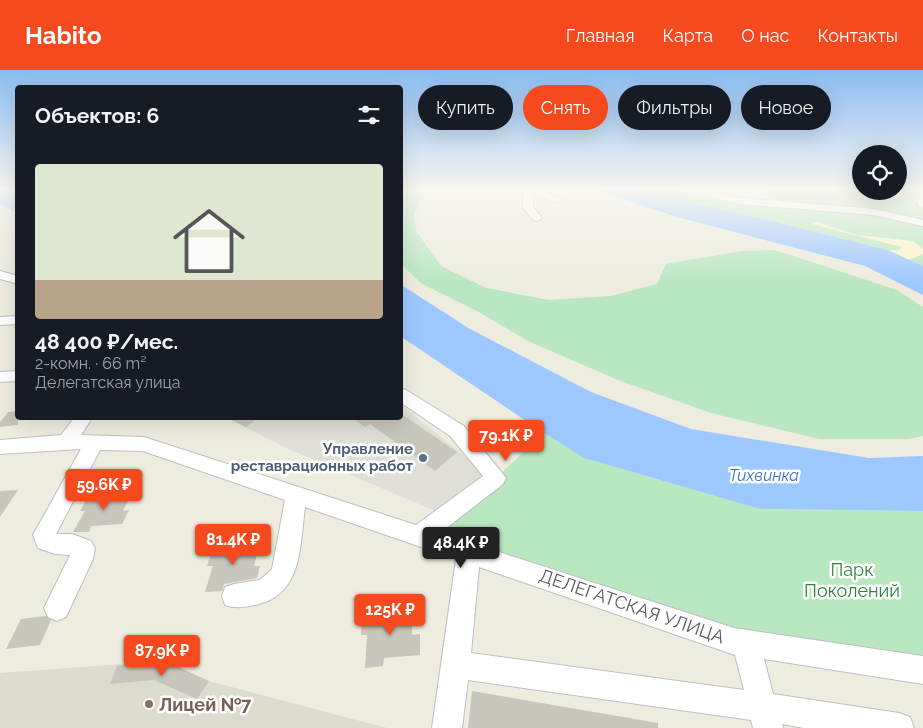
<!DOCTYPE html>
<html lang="ru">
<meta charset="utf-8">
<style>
body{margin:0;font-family:Raleway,sans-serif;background:#20242c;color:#f1f3f6;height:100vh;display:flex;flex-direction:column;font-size:19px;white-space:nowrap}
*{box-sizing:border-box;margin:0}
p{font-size:16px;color:#9ea1a6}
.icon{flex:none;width:28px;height:28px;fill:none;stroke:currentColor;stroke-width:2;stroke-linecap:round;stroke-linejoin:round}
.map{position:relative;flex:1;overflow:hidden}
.sheet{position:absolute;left:15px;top:15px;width:388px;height:335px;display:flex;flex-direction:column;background:#171b24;border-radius:5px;box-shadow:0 5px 20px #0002}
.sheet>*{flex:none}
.top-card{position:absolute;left:418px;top:15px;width:430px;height:45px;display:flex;gap:10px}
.tools{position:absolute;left:852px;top:75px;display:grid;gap:10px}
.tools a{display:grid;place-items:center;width:55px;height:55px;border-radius:50%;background:#171b24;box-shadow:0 5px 20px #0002;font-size:25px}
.price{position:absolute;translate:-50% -42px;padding:0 11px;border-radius:5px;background:#f6491d;color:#fff;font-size:16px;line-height:32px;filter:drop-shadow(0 1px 2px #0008)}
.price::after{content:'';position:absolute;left:50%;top:30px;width:15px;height:11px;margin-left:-8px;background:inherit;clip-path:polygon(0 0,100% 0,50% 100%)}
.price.current{background:#222;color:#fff}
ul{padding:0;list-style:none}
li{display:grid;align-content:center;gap:10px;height:265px;padding:0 20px}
li span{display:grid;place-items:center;height:155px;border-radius:5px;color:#555}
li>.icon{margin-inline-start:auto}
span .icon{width:90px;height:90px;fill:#fffc;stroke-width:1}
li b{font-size:21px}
h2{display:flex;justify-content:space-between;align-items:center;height:60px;padding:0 20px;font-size:21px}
.pill{padding:0 18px;border-radius:22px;background:#171b24;box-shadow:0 5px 20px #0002;font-size:18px;line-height:45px}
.pill.current{background:#f6491d;color:#fff}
header{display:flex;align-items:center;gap:30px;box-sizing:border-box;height:70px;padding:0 25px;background:#f6491d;color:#fff}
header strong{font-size:24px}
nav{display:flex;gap:28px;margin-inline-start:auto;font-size:18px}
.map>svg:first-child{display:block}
</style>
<header>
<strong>Habito</strong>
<nav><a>Главная</a><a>Карта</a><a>О нас</a><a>Контакты</a></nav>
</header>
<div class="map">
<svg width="923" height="658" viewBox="0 0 923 658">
<rect width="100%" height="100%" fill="#edecdf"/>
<path fill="#e0dfd7" d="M 400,334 L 485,403 L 438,442 L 286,378 L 227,348 L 400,348 Z"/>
<path fill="#dcdbce" d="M 165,591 L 209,611 L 387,658 L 0,658 L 0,603 Z"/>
<path fill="#b9e7bf" d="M 645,120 L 676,120 L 722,129 L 779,131 L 764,120 L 904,120 L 923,140 L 923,196 L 888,180 L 772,151 L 673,129 Z
M 415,121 L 424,126 L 414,143 L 416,161 L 441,196 L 486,218 L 549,230 L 611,226 L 657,214 L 666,194 L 742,181 L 775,180 L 897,220 L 923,237 L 923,366 L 908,369 L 819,369 L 711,343 L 618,310 L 530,272 L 477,241 L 422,214 L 400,193 L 400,123 Z
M 544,363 L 584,388 L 760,439 L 923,441 L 923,591 L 728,558 L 425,460 L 496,408 Z"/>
<path fill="#fdf7cb" d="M 817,152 L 857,165 L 913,171 L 923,179 L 923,184 L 909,190 L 888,180 L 899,180 L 902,177 L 811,154 Z"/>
<path fill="#9dc8ff" d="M 0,120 L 17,120 L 17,143 L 0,134 Z
M 596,120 L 645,120 L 673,129 L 772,151 L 888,180 L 923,196 L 923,225 L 865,196 L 677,147 Z
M 400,214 L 470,259 L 591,322 L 691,359 L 869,388 L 923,386 L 923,441 L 760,439 L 584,388 L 544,363 L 400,266 Z"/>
<path fill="#c8c5bc" d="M 18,341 L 18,355 L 0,357 L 0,352 L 8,342 Z
M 400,343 L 457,382 L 435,401 L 370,354 L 365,357 L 352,348 L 400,348 Z
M 227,348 L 258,348 L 246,357 Z
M 18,420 L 0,447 L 0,421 Z
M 133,420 L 123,441 L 129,440 L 122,454 L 91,456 L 89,462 L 73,462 L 85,441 L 80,441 L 87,428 L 115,426 L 118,421 Z
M 260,472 L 254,496 L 260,496 L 257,508 L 224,514 L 222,521 L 205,522 L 213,496 L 207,496 L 212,481 L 242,479 L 244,473 Z
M 412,535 L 412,565 L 420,564 L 420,585 L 384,588 L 383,596 L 365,598 L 367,565 L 361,565 L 362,546 L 395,544 L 395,537 Z
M 46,546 L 51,550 L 40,575 L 6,579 L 21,549 Z
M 165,591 L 209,611 L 197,629 L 154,610 L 110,614 L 117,596 Z
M 472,621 L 658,653 L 658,658 L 468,658 Z"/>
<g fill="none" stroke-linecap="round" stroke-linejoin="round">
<g stroke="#bdbec5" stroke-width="2">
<path id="minor" d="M 523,120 L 541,120 L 561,129 L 556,132 L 533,124 L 533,137 L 542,148 L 537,151 L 533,150 L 523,138 Z
M 679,120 L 701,120 L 740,128 L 874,139 L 923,150 L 923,156 L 874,145 L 740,134 Z
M 916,120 L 923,120 L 923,138 L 918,135 Z
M 0,201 L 18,206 L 18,214 L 0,209 Z
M 18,246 L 18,254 L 0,255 L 0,247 Z
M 18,301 L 18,311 L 0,312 L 0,302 Z
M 400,318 L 406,320 L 464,356 L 506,408 L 503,414 L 440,463 L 734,558 L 923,586 L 923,614 L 764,589 L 773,624 L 899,643 L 910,647 L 914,658 L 804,658 L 782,654 L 783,658 L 753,658 L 751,650 L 468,610 L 462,658 L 432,658 L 456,489 L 305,437 C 300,473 303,523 259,534 C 248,537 236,539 225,535 L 222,526 L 225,517 L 234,514 L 260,510 L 272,499 L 285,430 L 143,381 L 100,380 L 56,464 L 72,464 L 91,471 L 95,478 L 93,489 L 66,547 L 57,551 L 48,547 L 44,538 L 70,485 L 55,484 L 38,478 L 33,465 L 81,379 L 0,384 L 0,370 L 61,365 L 74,348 L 92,348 L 81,365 L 144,367 L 416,455 L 483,406 L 450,366 L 400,332 ZM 479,497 L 735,585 L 744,620 L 471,583 Z"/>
</g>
<use href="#minor" fill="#fff" fill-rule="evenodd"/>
</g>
<linearGradient id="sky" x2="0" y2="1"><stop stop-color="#8abcf1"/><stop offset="0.56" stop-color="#f7f6f1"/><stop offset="1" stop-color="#f7f6f1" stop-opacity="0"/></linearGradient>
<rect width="923" height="213" fill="url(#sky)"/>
<circle fill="#5c6f8a" stroke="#fff" stroke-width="2" cx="423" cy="388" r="5"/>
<circle fill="#8d6e63" stroke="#fff" stroke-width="2" cx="149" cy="634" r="5"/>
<g text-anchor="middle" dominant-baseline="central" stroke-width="5" stroke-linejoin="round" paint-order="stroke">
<g font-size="15" font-weight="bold" fill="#4e5e75" stroke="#fff" text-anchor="end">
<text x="413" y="379">Управление<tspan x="413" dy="17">реставрационных работ</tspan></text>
</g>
<g font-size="16" font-style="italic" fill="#386dcb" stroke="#fff">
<text x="764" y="405">Тихвинка</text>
</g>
<g font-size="18" fill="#2e843d" stroke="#fff">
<text x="852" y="499">Парк<tspan x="852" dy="21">Поколений</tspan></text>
</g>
<g font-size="18" fill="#585b62" stroke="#fff">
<text transform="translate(632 536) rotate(19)">ДЕЛЕГАТСКАЯ УЛИЦА</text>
</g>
<g font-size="18" font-weight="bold" fill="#785e54" stroke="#fff" text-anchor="start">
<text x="159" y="634">Лицей №7</text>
</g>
</g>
</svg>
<div class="tools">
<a><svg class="icon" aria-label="locate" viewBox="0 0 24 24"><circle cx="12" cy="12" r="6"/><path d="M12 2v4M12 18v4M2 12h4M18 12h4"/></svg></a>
</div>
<b class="price" style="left:506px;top:392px">79.1K ₽</b>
<b class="price" style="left:104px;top:441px">59.6K ₽</b>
<b class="price" style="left:233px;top:496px">81.4K ₽</b>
<b class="price current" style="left:461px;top:499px">48.4K ₽</b>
<b class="price" style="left:390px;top:566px">125K ₽</b>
<b class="price" style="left:162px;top:607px">87.9K ₽</b>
<div class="top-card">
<a class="pill">Купить</a>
<a class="pill current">Снять</a>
<a class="pill">Фильтры</a>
<a class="pill">Новое</a>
</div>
<section class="sheet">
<h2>Объектов: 6<svg class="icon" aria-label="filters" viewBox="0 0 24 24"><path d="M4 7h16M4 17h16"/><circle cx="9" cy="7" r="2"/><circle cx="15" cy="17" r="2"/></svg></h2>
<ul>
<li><span style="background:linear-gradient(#dfe7d0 75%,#b9a48a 0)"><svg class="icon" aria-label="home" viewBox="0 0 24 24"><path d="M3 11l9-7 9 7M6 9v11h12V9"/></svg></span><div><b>48 400 ₽/мес.</b><p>2-комн. · 66 m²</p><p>Делегатская улица</p></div></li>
</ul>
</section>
</div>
